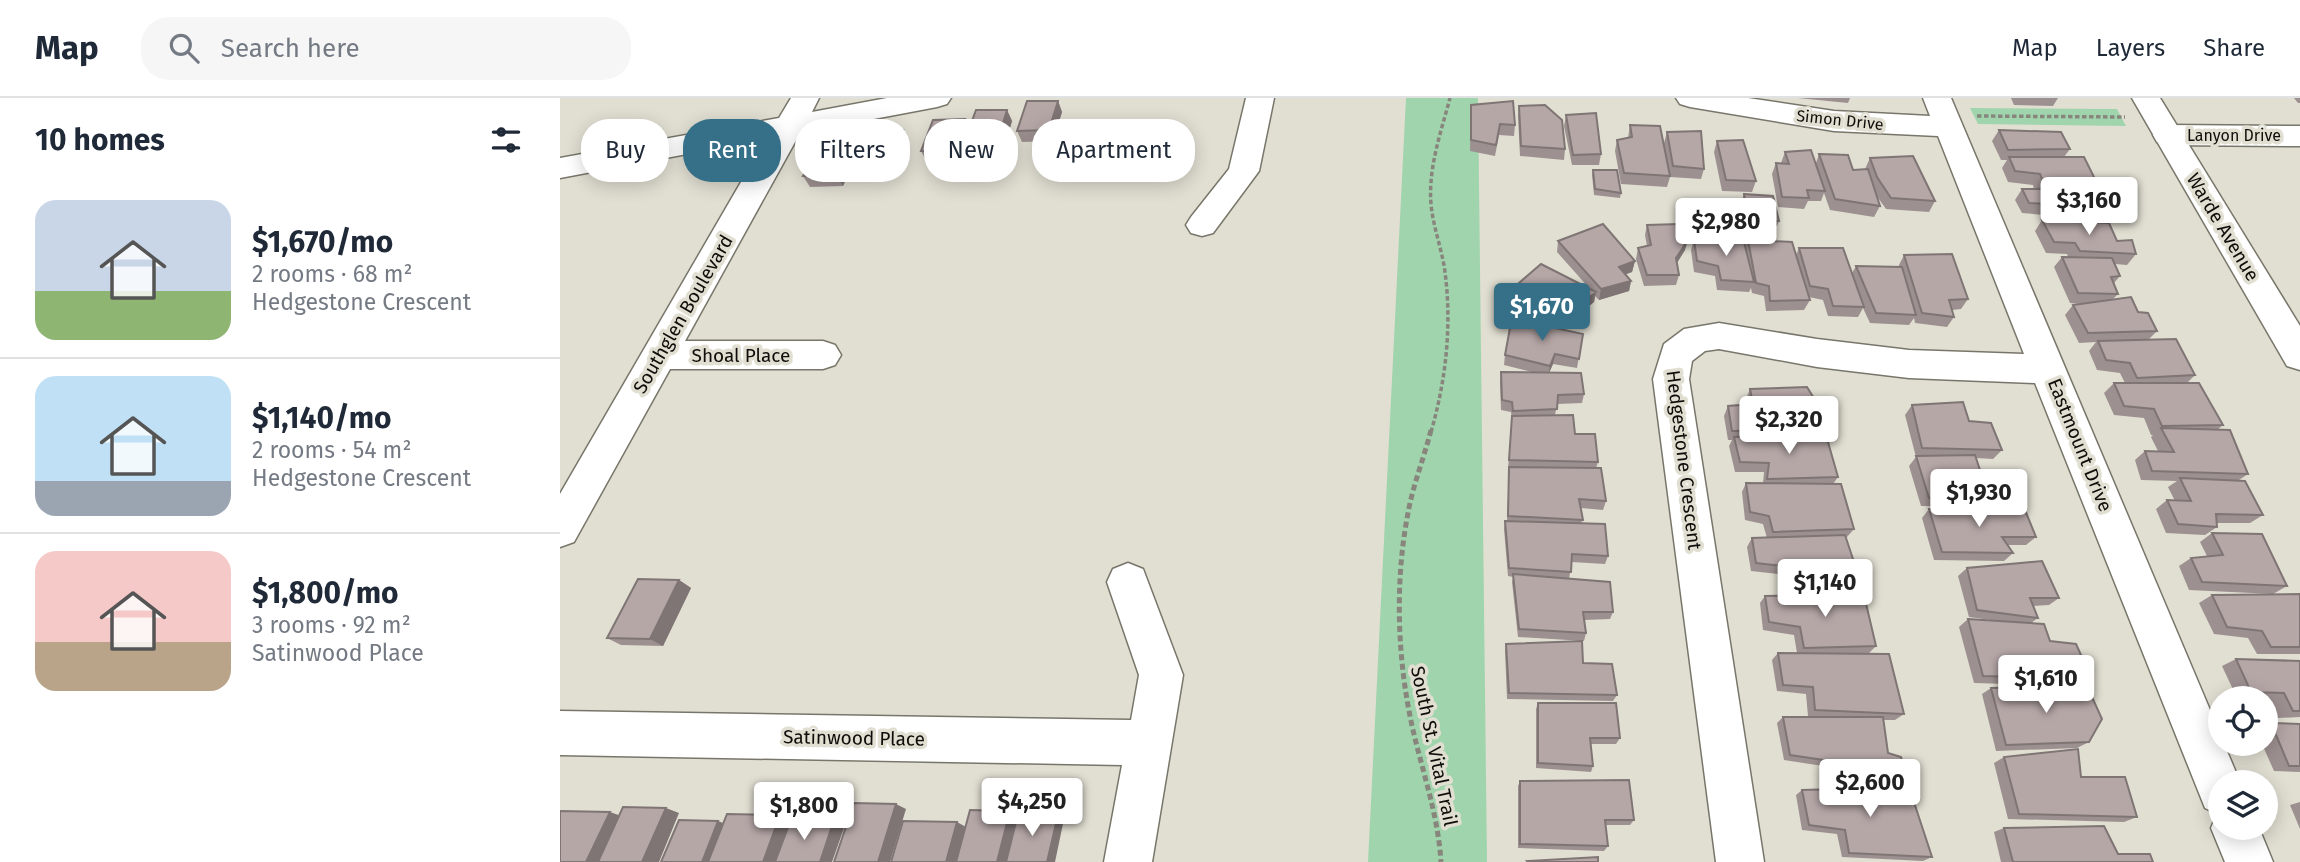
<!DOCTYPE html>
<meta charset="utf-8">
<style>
body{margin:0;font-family:"Fira Sans",sans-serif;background:#f6f6f7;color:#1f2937;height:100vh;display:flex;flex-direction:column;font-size:26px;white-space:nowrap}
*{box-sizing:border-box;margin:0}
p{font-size:23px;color:#747a83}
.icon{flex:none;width:38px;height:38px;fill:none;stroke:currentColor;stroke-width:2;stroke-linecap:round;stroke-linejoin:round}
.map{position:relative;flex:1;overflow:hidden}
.panel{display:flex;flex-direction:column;background:#fff;width:560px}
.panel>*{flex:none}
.guide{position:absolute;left:21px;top:21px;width:665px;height:63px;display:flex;gap:14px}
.controls{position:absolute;left:1648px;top:588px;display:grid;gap:14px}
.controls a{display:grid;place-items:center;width:70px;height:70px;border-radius:50%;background:#fff;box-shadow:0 4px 18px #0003;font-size:35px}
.price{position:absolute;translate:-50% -60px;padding:0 16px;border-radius:7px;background:#fff;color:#222;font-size:23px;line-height:46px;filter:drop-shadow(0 2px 4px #0008)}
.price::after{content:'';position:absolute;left:50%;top:42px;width:21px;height:16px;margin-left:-10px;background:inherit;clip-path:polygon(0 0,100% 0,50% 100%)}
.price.current{background:#356f88;color:#fff}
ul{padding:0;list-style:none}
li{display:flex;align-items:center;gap:21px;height:175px;padding:0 35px}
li+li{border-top:2px solid #e0e1e3}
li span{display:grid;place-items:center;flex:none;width:196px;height:140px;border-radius:21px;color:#555}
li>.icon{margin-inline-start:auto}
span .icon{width:84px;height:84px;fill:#fffc;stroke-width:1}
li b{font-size:30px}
h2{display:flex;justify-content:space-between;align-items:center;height:84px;padding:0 35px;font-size:30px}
.tag{padding:0 24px;border-radius:28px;background:#fff;box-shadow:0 4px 18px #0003;font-size:24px;line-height:63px}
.tag.current{background:#356f88;color:#fff}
header{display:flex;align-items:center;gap:42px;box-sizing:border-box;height:98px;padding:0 35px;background:#fff;border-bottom:2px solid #e0e1e3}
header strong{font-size:33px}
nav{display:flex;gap:38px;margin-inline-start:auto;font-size:24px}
.search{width:490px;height:63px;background:#f6f6f7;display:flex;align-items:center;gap:18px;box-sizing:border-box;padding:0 24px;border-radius:28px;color:#747a83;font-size:26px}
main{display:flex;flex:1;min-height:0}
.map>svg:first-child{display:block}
</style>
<header>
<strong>Map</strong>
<div class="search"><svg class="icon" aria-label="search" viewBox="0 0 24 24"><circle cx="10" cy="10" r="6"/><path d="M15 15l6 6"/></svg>Search here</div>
<nav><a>Map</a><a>Layers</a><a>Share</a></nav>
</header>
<main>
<section class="panel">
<h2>10 homes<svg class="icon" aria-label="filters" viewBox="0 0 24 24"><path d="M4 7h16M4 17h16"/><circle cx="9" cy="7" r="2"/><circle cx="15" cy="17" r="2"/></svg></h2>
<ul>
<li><span style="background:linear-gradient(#c9d6e8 65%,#8fb573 0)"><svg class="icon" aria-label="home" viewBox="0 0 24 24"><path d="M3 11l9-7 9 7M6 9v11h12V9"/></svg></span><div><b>$1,670/mo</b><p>2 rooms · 68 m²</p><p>Hedgestone Crescent</p></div></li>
<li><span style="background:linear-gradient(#bfe0f5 75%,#9aa5b1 0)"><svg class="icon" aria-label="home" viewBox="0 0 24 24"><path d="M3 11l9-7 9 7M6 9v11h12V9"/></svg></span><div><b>$1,140/mo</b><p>2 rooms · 54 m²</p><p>Hedgestone Crescent</p></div></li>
<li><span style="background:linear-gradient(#f6c9c9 65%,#b9a48a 0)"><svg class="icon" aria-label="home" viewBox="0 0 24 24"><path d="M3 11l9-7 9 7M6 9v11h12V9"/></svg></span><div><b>$1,800/mo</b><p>3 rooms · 92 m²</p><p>Satinwood Place</p></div></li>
</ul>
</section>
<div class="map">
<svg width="1740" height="764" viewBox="0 0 1740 764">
<rect width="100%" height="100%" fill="#e1dfd2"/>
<path fill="#a0d4ad" d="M 846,0 L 918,0 L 927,764 L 808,764 Z
M 1410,10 L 1557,11 L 1566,28 L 1418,26 Z"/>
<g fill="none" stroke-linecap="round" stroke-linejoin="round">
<g stroke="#78766a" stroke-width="3">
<path id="minor" d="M 231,0 L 259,0 L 252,14 L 327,0 L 391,0 L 387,6 L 377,9 L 240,35 L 125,243 L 263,243 L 275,247 L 281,257 L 275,267 L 263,271 L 110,271 L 14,444 L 0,449 L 0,396 L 206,41 L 0,80 L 0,60 L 219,20 Z
M 686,0 L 714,0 L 699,73 L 653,135 L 642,138 L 631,135 L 626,127 L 631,119 L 669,71 Z
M 1116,0 L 1188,0 L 1274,13 L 1370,18 L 1363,0 L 1391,0 L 1661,638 L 1661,646 L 1664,646 L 1680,684 L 1661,684 L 1661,730 L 1699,730 L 1713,764 L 1665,764 L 1651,730 L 1657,716 L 1645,710 L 1475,285 L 1349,280 L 1257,269 L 1159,251 L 1145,253 L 1132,263 L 1129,281 L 1204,764 L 1156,764 L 1093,281 L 1104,246 L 1124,231 L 1159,225 L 1257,241 L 1349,252 L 1464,256 L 1378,38 L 1274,33 L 1130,9 L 1120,6 Z
M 1608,27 L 1740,28 L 1740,48 L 1608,47 L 1597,44 L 1593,37 L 1597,30 Z
M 568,465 L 583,471 L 623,577 L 592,764 L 544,764 L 562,667 L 0,657 L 0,613 L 571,622 L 579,577 L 547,484 L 553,471 Z"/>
</g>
<g stroke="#78766a" stroke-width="3">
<path id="major" d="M 1572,0 L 1600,0 L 1740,228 L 1740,272 L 1727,268 Z"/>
</g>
<path stroke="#87857c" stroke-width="3.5" stroke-dasharray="4.5 2.5" stroke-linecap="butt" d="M 1417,18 L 1565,19
M 871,334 C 886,282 892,228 885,174 C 882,151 873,129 871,106 C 868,70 881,34 890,0"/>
<path stroke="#87857c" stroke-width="5" stroke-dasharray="6 3.5" stroke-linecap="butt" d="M 871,332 C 864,360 853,387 848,415 C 835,482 837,556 851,623 C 861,670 878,715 881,764"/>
<use href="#minor" fill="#fff" fill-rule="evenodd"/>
<use href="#major" fill="#fff" fill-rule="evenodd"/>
</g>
<path fill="#9d9090" d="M 1238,0 L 1290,0 L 1288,5 Z
M 1446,0 L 1498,0 L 1493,8 L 1454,7 L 1451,0 Z
M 1734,0 L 1740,0 L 1740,5 L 1738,5 Z
M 498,3 L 502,14 L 493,43 L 462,44 L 457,33 Z
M 911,7 L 955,27 L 954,38 L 939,37 L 935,58 L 910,53 Z
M 959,8 L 1005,51 L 1004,62 L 960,58 L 958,18 Z
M 447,12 L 452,23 L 443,53 L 410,53 L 406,44 L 399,63 L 367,64 L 361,53 L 409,31 Z
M 1006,17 L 1041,56 L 1039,67 L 1012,67 L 1004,28 Z
M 1070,27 L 1104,45 L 1107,34 L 1144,71 L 1141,81 L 1110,79 L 1107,89 L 1061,86 L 1055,53 L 1057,42 L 1068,40 Z
M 343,32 L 349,43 L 337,74 L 304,75 L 297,64 Z
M 1439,32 L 1510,51 L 1504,59 L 1536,83 L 1530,91 L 1550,119 L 1546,125 L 1557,143 L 1576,156 L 1567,167 L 1555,166 L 1560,178 L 1554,185 L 1558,196 L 1553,201 L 1578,214 L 1597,233 L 1588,242 L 1635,277 L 1627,285 L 1663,327 L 1657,332 L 1688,376 L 1679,382 L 1703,417 L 1690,425 L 1657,425 L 1657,429 L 1645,437 L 1606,435 L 1596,411 L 1607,402 L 1615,403 L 1608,389 L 1617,383 L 1581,382 L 1575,362 L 1585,353 L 1598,353 L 1591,339 L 1593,337 L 1591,337 L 1584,320 L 1554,317 L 1544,295 L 1554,285 L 1565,285 L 1560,275 L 1537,272 L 1529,253 L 1536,244 L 1519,245 L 1505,217 L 1513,207 L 1520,206 L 1510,205 L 1494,169 L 1502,159 L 1508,159 L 1507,156 L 1486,155 L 1475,133 L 1482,122 L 1487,122 L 1484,117 L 1462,115 L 1455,102 L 1462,91 L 1474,91 L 1473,87 L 1448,84 L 1442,70 L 1447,62 L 1441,62 L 1432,43 Z
M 1157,43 L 1196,83 L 1192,94 L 1162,93 L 1154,54 Z
M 291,45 L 297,56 L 283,88 L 250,89 L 243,78 Z
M 1225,54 L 1256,65 L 1259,56 L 1293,72 L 1305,71 L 1310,60 L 1375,103 L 1369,114 L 1326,111 L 1316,97 L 1320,108 L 1314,119 L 1270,112 L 1264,95 L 1261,103 L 1248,103 L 1244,111 L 1218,109 L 1212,76 L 1216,65 L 1221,65 Z
M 1033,72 L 1061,95 L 1060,100 L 1034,97 L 1032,77 Z
M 1184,96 L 1219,123 L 1217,128 L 1186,127 L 1182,102 Z
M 1087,127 L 1125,152 L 1117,165 L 1119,177 L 1116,187 L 1084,188 L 1076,161 L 1078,150 L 1087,148 L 1085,137 Z
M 1134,142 L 1185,149 L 1188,142 L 1236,157 L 1239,150 L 1292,175 L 1296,168 L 1338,169 L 1344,157 L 1408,201 L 1401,211 L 1392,212 L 1394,219 L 1387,229 L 1355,225 L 1354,220 L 1349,227 L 1310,225 L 1303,210 L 1298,219 L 1268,218 L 1263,202 L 1249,199 L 1250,202 L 1244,212 L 1206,213 L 1204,198 L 1192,195 L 1191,190 L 1189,194 L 1157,192 L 1155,178 L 1134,174 L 1131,152 Z
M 998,143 L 1075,163 L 1072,174 L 1065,176 L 1071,183 L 1069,193 L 1039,202 L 1035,198 L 1034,204 L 1001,231 L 1023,236 L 1017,270 L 993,266 L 989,275 L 1024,296 L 1022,305 L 997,306 L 995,317 L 1015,336 L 1038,364 L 1036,370 L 1046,403 L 1043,412 L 1021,410 L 1023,422 L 1021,425 L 1048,458 L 1045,466 L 1012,464 L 1009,481 L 1053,514 L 1050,521 L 1024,522 L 1026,535 L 1024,543 L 958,539 L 952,484 L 953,479 L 948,478 L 944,431 L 945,423 L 947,423 L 949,371 L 948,371 L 952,322 L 951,314 L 941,312 L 940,284 L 941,274 L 976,275 L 944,267 L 945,257 L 998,231 L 951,202 L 952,191 L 1029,190 L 997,154 Z
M 1190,291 L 1273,331 L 1267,340 L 1278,379 L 1273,386 L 1294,431 L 1287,439 L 1286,439 L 1302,488 L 1295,496 L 1222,496 L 1218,476 L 1191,473 L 1187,449 L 1192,440 L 1207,440 L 1203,426 L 1185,422 L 1182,394 L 1186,385 L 1203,385 L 1204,374 L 1175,374 L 1169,348 L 1172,342 L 1168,342 L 1164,318 L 1168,308 L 1187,307 L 1186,301 Z
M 1352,307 L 1409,323 L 1442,352 L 1433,361 L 1416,360 L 1421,375 L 1460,401 L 1452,410 L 1361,408 L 1349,368 L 1356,359 L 1345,317 Z
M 1369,411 L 1476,439 L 1466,447 L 1448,447 L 1453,455 L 1444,463 L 1374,462 L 1362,420 Z
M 1652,435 L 1727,488 L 1713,496 L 1629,492 L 1619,468 L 1631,460 L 1647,458 L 1640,444 Z
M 1407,470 L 1499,500 L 1489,507 L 1473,508 L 1478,520 L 1471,525 L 1532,581 L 1522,588 L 1529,644 L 1517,650 L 1436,653 L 1422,596 L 1431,590 L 1515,588 L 1414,585 L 1399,529 L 1408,521 L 1439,523 L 1409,519 L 1398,478 Z
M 119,482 L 131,490 L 103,548 L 61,547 L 47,540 Z
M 1740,496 L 1740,556 L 1697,556 L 1688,540 L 1654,536 L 1639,505 L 1652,497 Z
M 1205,498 L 1316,548 L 1309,555 L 1286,556 L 1344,616 L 1335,622 L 1323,622 L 1328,655 L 1349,683 L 1341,688 L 1268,687 L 1263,668 L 1224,662 L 1217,625 L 1223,619 L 1273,619 L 1248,618 L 1246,596 L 1217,593 L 1212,562 L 1218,555 L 1237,555 L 1234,537 L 1203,532 L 1200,505 Z
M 946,546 L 1023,565 L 1057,597 L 1053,603 L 947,601 L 945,553 Z
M 1676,561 L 1740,563 L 1740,619 L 1718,620 L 1710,602 L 1706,602 L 1706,600 L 1677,600 L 1662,568 Z
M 978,605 L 1060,640 L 1056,646 L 1031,646 L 1033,668 L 1031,674 L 976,670 L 976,611 Z
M 1711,625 L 1740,626 L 1740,674 L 1714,673 L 1702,646 L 1706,646 L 1706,627 Z
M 1444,659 L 1521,679 L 1577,719 L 1564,724 L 1448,721 L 1434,665 Z
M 960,683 L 1074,722 L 1070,727 L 1045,727 L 1048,748 L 1044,753 L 958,750 L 958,688 Z
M 1242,692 L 1372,759 L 1363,763 L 1282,759 L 1277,736 L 1242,732 L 1236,697 Z
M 1740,704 L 1740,731 L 1730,707 Z
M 1444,730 L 1558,756 L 1593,764 L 1441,764 L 1434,734 Z"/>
<path fill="#7f7575" d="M 498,3 L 502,14 L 493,43 L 489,32 Z
M 447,12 L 452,23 L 443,53 L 438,42 Z
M 405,21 L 410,32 L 405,42 L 406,44 L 399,63 L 394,52 Z
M 343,32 L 349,43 L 337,74 L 330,63 Z
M 291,45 L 297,56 L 283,88 L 276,78 Z
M 1128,142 L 1125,152 L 1113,171 L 1116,160 Z
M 1075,163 L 1072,174 L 1056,180 L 1059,169 Z
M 1071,183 L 1069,193 L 1039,202 L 1041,191 Z
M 1036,194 L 1034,204 L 1000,231 L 1002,221 Z
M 995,256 L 993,266 L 988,277 L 990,268 Z
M 119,482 L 131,490 L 103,548 L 90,541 Z
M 336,706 L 346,711 L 330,764 L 318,764 Z
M 106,710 L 119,715 L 99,764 L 82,764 Z
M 450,713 L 457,717 L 446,764 L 437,764 Z
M 50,714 L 64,719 L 44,764 L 26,764 Z
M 220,717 L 232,722 L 216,764 L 203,764 Z
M 498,717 L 504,721 L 495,764 L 487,764 Z
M 158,723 L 171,728 L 157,764 L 142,764 Z
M 397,724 L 406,729 L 396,764 L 386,764 Z
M 273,725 L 284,730 L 272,764 L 260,764 Z"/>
<path fill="#b6a7a7" stroke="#7f7575" stroke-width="2" d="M 467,3 L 498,3 L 489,32 L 457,33 Z
M 953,3 L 955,27 L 940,26 L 936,47 L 911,42 L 911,7 Z
M 985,7 L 1002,22 L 1005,51 L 961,48 L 959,8 Z
M 416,12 L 447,12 L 438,42 L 405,42 Z
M 1036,15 L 1041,56 L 1013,57 L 1006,17 Z
M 405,21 L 394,52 L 361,53 L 373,22 Z
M 1070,27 L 1100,28 L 1110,78 L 1064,75 L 1057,42 L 1072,39 Z
M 343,32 L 330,63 L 297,64 L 311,33 Z
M 1439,32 L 1501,34 L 1510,51 L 1448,52 Z
M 1141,33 L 1144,71 L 1113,68 L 1107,34 Z
M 1183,42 L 1196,83 L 1166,82 L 1157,43 Z
M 291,45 L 276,78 L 243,78 L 258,46 Z
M 1251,52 L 1265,93 L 1247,92 L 1249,100 L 1222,99 L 1216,65 L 1229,66 L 1225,54 Z
M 1259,56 L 1288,57 L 1293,72 L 1308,71 L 1320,108 L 1275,101 Z
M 1353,58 L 1375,103 L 1331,100 L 1317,79 L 1310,60 Z
M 1449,59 L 1524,59 L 1536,83 L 1484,86 L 1480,76 L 1455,73 Z
M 1033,72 L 1057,72 L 1061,95 L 1035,91 Z
M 1462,91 L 1533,91 L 1550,119 L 1497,119 L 1492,106 L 1469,105 Z
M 1184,96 L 1213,98 L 1219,123 L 1188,121 Z
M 1482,122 L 1549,125 L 1557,143 L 1572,142 L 1576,156 L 1520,153 L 1515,145 L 1494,144 Z
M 1043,126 L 1075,163 L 1059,169 L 1071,183 L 1041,191 L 998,143 Z
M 1120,126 L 1128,142 L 1116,160 L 1119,177 L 1087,177 L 1078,150 L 1091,147 L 1087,127 Z
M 1183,140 L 1194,184 L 1161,182 L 1158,168 L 1137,163 L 1134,142 Z
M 1188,142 L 1232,144 L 1250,202 L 1210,203 L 1209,188 L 1196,185 Z
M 1239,150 L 1283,150 L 1304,209 L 1273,208 L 1268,191 L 1250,188 Z
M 1392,156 L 1408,201 L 1389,202 L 1394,219 L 1362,215 L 1344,157 Z
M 1502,159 L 1552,160 L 1560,178 L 1551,179 L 1558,196 L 1518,195 Z
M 981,166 L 1036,194 L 1002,221 L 952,191 Z
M 1296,168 L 1342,169 L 1356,217 L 1316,215 Z
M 1571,199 L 1578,214 L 1588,215 L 1597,233 L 1528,235 L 1513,207 Z
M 963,223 L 1023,236 L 1019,261 L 995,256 L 990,268 L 945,257 L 950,230 Z
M 1616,241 L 1635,277 L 1577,280 L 1570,265 L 1546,262 L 1538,243 Z
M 941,274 L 1021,275 L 1024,296 L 998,297 L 997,311 L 953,313 L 952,304 L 942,302 Z
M 1554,285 L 1639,285 L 1663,327 L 1602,328 L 1594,311 L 1564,308 Z
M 1247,289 L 1273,331 L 1172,333 L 1168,308 L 1193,306 L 1190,291 Z
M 1403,304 L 1409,323 L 1431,325 L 1442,352 L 1362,350 L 1352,307 Z
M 1013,317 L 1015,336 L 1035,336 L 1038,364 L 949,362 L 952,318 Z
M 1601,330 L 1670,332 L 1688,376 L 1592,373 L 1585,353 L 1614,354 Z
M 1266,337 L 1278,379 L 1207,381 L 1209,365 L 1180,364 L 1174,339 Z
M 1415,357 L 1421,375 L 1451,377 L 1460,401 L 1369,400 L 1356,358 Z
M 949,369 L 1041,370 L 1046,403 L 1019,401 L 1023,422 L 948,418 Z
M 1620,380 L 1685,383 L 1703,417 L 1656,416 L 1657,429 L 1618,426 L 1607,402 L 1631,403 Z
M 1186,385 L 1281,386 L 1294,431 L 1213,434 L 1209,418 L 1190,414 Z
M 1369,411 L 1465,412 L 1476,439 L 1442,439 L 1453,455 L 1382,454 Z
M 945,423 L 1045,426 L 1048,458 L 1012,456 L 1011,474 L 949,470 Z
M 1652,435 L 1702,436 L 1727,488 L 1642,484 L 1631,460 L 1663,457 Z
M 1285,437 L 1302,488 L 1228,488 L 1223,468 L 1196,465 L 1192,440 Z
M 1482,463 L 1499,500 L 1470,500 L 1478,520 L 1417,512 L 1407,470 Z
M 953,476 L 1050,484 L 1053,514 L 1023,514 L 1026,535 L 959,531 Z
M 78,481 L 119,482 L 90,541 L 47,540 Z
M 1740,496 L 1740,549 L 1711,549 L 1702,533 L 1667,529 L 1652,497 Z
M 1304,497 L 1316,548 L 1244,550 L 1240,529 L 1209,524 L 1205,498 Z
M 1408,521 L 1484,526 L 1490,543 L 1516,546 L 1532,581 L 1423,578 Z
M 1022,543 L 1023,565 L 1052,566 L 1057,597 L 949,595 L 946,546 Z
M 1218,555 L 1329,556 L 1344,616 L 1255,612 L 1253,589 L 1223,587 Z
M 1676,561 L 1740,563 L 1740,613 L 1733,613 L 1724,595 L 1691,594 Z
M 1527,588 L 1542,621 L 1529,644 L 1446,647 L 1431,590 Z
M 978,605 L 1056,605 L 1060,640 L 1030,640 L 1033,668 L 978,665 Z
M 1223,619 L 1323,619 L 1328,655 L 1341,659 L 1349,683 L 1276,681 L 1270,663 L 1230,657 Z
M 1711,625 L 1740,626 L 1740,668 L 1729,668 Z
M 1518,651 L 1521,679 L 1565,679 L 1577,719 L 1459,716 L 1444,659 Z
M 1069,682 L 1074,722 L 1045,722 L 1048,748 L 960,746 L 960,683 Z
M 1349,689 L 1372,759 L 1289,755 L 1285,732 L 1249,727 L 1242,692 Z
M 294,705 L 336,706 L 318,764 L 274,764 Z
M 63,709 L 106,710 L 82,764 L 38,764 Z
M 410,712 L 450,713 L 437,764 L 396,764 Z
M 0,713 L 50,714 L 26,764 L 0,764 Z
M 167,716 L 220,717 L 203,764 L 148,764 Z
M 458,716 L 498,717 L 487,764 L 446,764 Z
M 119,722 L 158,723 L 142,764 L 101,764 Z
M 343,723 L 397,724 L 386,764 L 331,764 Z
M 230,724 L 273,725 L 260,764 L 215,764 Z
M 1544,728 L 1558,756 L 1590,756 L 1593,764 L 1453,764 L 1444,730 Z
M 1038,759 L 1038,764 L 968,764 L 967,763 Z"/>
<g text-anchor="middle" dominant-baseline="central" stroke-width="7" stroke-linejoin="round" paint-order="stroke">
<g font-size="16" fill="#0e0d09" stroke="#e1dfd2">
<text transform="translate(1280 22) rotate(6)">Simon Drive</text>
<text x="1674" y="37">Lanyon Drive</text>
</g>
<g font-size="19" fill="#0e0d09" stroke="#e1dfd2">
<text transform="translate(1663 129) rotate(59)">Warde Avenue</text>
<text transform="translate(123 216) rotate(-60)">Southglen Boulevard</text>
<text x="181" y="257">Shoal Place</text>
<text transform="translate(1520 347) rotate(68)">Eastmount Drive</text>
<text transform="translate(1124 362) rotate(83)">Hedgestone Crescent</text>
<text transform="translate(294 640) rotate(1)">Satinwood Place</text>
<text transform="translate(874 648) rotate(78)">South St. Vital Trail</text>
</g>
</g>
</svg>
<div class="controls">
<a><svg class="icon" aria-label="locate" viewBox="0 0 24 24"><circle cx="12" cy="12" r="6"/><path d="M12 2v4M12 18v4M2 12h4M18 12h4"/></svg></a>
<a><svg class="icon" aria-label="layers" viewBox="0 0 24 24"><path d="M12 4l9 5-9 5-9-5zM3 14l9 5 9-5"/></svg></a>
</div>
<b class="price" style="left:1529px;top:139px">$3,160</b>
<b class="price" style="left:1166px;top:160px">$2,980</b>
<b class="price current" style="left:982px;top:245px">$1,670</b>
<b class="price" style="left:1229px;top:358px">$2,320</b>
<b class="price" style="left:1419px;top:431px">$1,930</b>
<b class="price" style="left:1265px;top:521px">$1,140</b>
<b class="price" style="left:1486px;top:617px">$1,610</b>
<b class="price" style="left:1310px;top:721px">$2,600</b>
<b class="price" style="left:472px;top:740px">$4,250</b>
<b class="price" style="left:244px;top:744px">$1,800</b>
<div class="guide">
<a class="tag">Buy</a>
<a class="tag current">Rent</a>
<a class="tag">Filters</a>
<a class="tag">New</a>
<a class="tag">Apartment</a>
</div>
</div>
</main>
